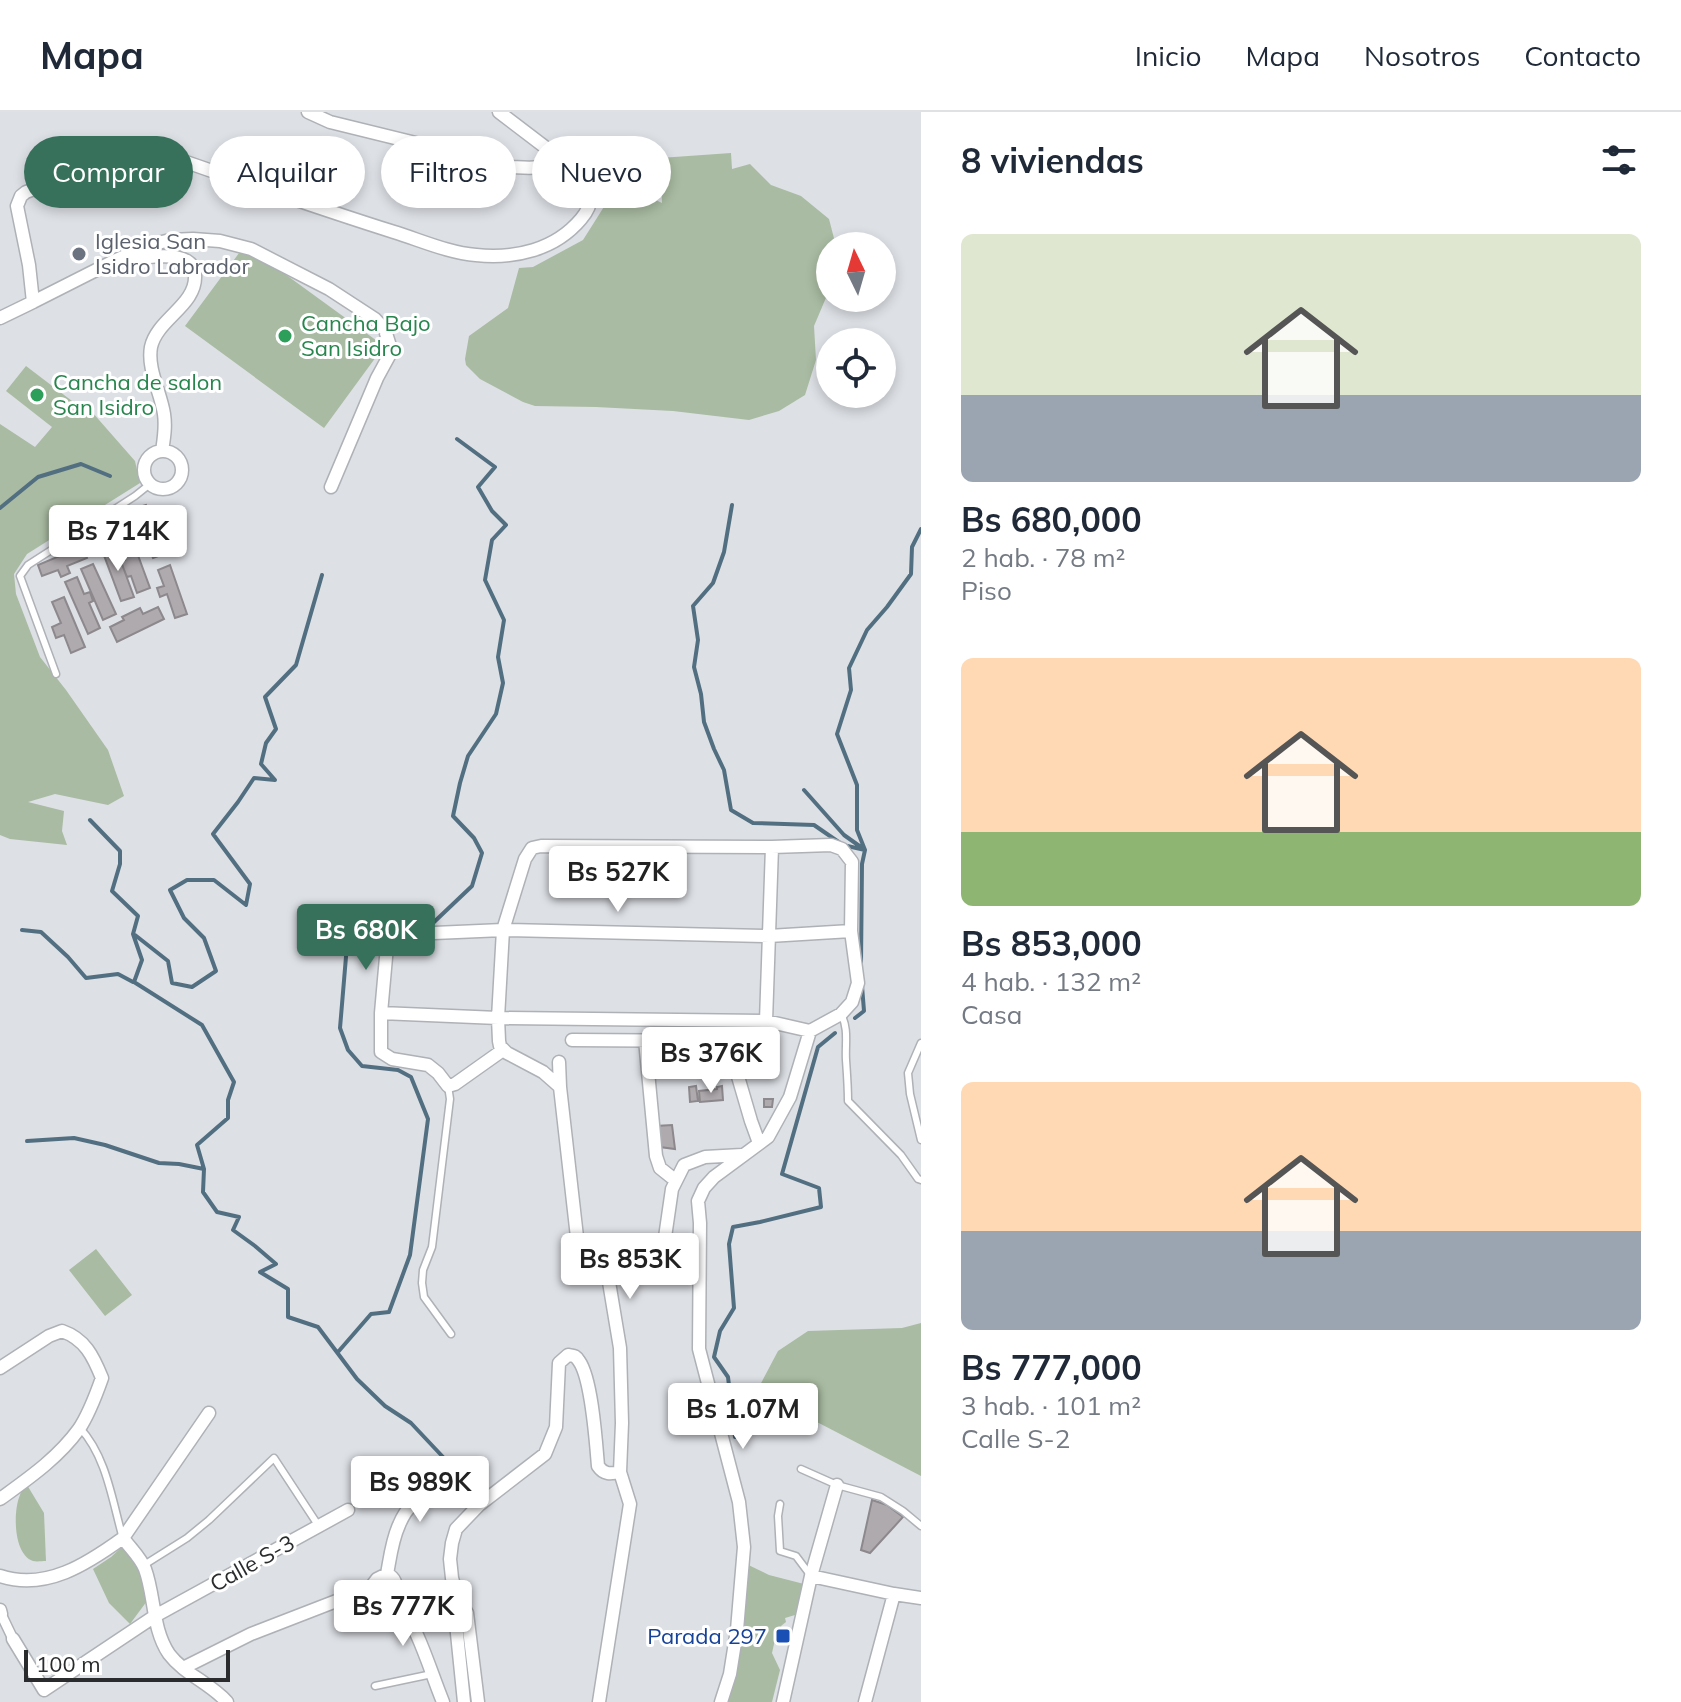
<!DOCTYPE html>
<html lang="es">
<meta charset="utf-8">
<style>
body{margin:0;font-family:Mulish,sans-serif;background:#f6f6f7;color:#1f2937;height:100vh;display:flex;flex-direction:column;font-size:30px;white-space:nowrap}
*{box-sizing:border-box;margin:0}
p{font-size:26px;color:#747a83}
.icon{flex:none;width:44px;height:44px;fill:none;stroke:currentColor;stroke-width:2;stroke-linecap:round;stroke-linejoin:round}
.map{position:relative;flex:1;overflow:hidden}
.side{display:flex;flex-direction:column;background:#fff;width:760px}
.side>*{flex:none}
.banner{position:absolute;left:24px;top:24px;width:760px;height:72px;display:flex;gap:16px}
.needle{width:52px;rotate:355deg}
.tools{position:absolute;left:816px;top:120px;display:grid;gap:16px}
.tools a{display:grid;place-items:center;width:80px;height:80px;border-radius:50%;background:#fff;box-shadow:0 4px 12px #0003;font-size:40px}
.scale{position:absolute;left:24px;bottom:20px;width:206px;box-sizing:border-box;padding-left:8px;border:4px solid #292b2c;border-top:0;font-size:22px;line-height:28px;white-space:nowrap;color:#292b2c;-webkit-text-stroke:6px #fff;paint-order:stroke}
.price{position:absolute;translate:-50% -68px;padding:0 18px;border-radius:8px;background:#fff;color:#222;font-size:26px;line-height:52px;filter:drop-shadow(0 2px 4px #0008)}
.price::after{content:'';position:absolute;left:50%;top:48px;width:24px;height:18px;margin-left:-12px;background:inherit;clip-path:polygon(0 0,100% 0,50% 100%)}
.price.selected{background:#37715b;color:#fff}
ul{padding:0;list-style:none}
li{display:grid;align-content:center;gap:16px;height:424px;padding:0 40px}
li span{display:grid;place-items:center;height:248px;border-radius:12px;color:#555}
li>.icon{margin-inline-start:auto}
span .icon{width:144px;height:144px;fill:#fffc;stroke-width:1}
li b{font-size:34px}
h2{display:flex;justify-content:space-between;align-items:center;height:96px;padding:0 40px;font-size:34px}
.tag{padding:0 28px;border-radius:36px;background:#fff;box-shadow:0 4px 12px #0003;font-size:28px;line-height:72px}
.tag.selected{background:#37715b;color:#fff}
header{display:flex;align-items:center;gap:48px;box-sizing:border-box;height:112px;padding:0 40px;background:#fff;border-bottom:2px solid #e0e1e3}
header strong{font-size:38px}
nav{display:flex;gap:44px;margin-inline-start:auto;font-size:28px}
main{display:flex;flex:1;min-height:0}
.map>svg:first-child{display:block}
</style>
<header>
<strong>Mapa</strong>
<nav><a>Inicio</a><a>Mapa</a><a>Nosotros</a><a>Contacto</a></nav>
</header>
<main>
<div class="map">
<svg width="921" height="1590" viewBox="0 0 921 1590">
<rect width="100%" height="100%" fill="#dde0e5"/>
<path fill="#a9bba2" d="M 731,41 L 732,57 L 750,52 L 771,73 L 801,84 L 829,107 L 836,134 L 830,134 L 830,160 L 821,174 L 828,181 L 814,214 L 816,248 L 805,283 L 779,299 L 749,308 L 673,299 L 596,295 L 535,294 L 523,290 L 480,267 L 466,253 L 465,247 L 469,224 L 508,196 L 519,156 L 533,155 L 583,128 L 607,90 L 639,80 L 662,91 L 660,46 Z
M 245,133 L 384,234 L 324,316 L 185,214 Z
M 26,254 L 72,289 L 67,297 L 74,289 L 92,300 L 135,349 L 140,371 L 27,442 L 14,462 L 16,482 L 40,545 L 66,578 L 108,638 L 124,684 L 108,693 L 55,682 L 28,690 L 64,699 L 62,719 L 67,733 L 10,727 L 0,723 L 0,312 L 35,335 L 52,315 L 6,279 Z
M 96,1137 L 132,1183 L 105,1204 L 69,1158 Z
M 921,1211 L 921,1364 L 815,1309 L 813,1293 L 796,1279 L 759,1275 L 778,1239 L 808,1219 L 902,1216 Z
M 27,1373 L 44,1401 L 46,1449 C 42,1449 37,1450 33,1449 C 13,1442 13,1399 20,1383 C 21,1379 25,1376 27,1373 Z
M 123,1434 L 144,1455 L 147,1489 L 130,1512 L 109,1491 L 93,1457 L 111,1445 Z
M 738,1448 L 769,1463 L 804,1472 L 795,1503 L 785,1506 L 786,1510 L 781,1514 L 783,1518 L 776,1523 L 772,1541 L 780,1558 L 772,1590 L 724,1590 Z"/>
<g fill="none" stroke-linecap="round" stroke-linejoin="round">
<path stroke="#526f81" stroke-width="4" d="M 732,393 L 724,440 L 713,471 L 693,494 L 698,528 L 694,555 L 701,582 L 704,610 L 714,637 L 724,658 L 731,698 L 753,711 L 814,713 L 843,733 L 865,738
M 0,396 L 38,365 L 81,352 L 110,364
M 804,678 L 844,723 L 865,738 L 862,752 L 861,850
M 90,708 L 120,739 L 120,752 L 112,779 L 138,804 L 133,822 L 142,848 L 134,870 L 202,913 L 234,970 L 228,988 L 228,1006 L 197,1033 L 204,1057 L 203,1080 L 217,1100 L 239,1105 L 233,1118 L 255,1134 L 276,1152 L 260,1160 L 288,1177 L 288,1205 L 318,1215 L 357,1267 L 385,1294 L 411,1311 L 443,1345 L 453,1361
M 865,738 L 857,718 L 857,673 L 837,622 L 851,578 L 849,556 L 867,518 L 887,495 L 911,462 L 912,435 L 921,417
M 22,818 L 41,820 L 68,845 L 86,866 L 118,862 L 133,870
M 135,823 L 168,849 L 172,871 L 192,875 L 216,859 L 204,826 L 184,806 L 170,778 L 187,768 L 214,768 L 246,793 L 250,772 L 213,722 L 238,690 L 254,666 L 275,668 L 261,652 L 266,631 L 276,617 L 265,585 L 296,553 L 322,463
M 855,906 L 864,899 L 862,874
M 27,1029 L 74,1026 L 105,1033 L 159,1051 L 179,1052 L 204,1057
M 338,1240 L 371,1202 L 389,1200 L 410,1143 L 428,1007 L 411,965 L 398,958 L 362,954 L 348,938 L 340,916 L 348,821 L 357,815 L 433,811 L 472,774 L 482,741 L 474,726 L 453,704 L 460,671 L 468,644 L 496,602 L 503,571 L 498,545 L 504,508 L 485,468 L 492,428 L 506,413 L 492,399 L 478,375 L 495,355 L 457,327
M 735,1325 L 728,1265 L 714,1245 L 720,1219 L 734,1196 L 729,1132 L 733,1115 L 760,1110 L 821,1095 L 819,1076 L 782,1062 L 818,935 L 835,921"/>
</g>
<path fill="#afaaae" stroke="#8c888c" stroke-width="2" d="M 146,393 L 164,442 L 153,446 L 145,426 L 136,429 L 132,417 L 140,414 L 133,397 Z
M 132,427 L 150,476 L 137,481 L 131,464 L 127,465 L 121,450 L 125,448 L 119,432 Z
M 115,433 L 134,485 L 121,489 L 102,438 Z
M 83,434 L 87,446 L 67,454 L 70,461 L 61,465 L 58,458 L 42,464 L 38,453 Z
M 93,452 L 116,502 L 103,508 L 81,457 Z
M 170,453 L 187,502 L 175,506 L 167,482 L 160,485 L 157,476 L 164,474 L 158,458 Z
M 77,465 L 84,482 L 90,480 L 93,489 L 89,491 L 100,516 L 88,522 L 65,470 Z
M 64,485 L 85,535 L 71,541 L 64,523 L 56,526 L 52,515 L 61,511 L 52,490 Z
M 158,495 L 164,507 L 117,530 L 110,515 L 124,508 L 122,505 L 140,496 L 143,502 Z
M 674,939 L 684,939 L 685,948 L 673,947 Z
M 684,939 L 703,940 L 702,947 L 695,948 L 696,963 L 689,964 Z
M 696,974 L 698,989 L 690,990 L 689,975 Z
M 722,974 L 723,988 L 700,990 L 699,979 L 717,977 L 717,975 Z
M 764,987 L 773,987 L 772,995 L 764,995 Z
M 672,1013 L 675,1037 L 660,1035 L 656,1014 Z
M 872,1388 L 887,1393 L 903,1405 L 870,1441 L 861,1438 Z"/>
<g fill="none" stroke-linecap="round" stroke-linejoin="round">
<g stroke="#aeb1b6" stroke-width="9">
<path id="service" d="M 56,562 L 20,464 L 28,453 L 135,384 L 150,372
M 841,902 C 849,917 845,932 846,948 C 847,962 848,975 848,989 L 901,1043 L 918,1067 L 921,1068
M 921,931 L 908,961 L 910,982 L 921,1028
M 448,974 L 450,987 L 432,1135 L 423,1158 L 422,1171 L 424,1185 L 451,1222
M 80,1316 C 106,1344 112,1387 122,1423
M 801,1357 L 837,1373 L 881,1385 L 903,1399 L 921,1414
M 780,1392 L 778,1404 L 780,1439 L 796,1444 L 811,1464
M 144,1453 L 187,1426 L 209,1408 L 274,1346 L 318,1413
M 375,1574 L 432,1562"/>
</g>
<g stroke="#aeb1b6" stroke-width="12">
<path id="pedestrian" d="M 1,1502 L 13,1527"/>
</g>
<g stroke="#aeb1b6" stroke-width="15">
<path id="minor" d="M 308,0 L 330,10 L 513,55 C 530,56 544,58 558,46
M 130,142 L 136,146 C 153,145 193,137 195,163 C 197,193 157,207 151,235 C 147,257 161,281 164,302 C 166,315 164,326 162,339
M 33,190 L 114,149 L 150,133 L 170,128 L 193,127 L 220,129 L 251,137 L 329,177 L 375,207 L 385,218 L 390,234 L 389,244 L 377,266 L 331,375
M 0,206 L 33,190 L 29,153 L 17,94 L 21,84 L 26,80 C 74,62 135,43 186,50 C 255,74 324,98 394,120 C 420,128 449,141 476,143 C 515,147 555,138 581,107 C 593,93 594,79 583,64 L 499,0
M144 358a19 19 0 1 1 38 0a19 19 0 1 1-38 0Z
M 381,901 L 498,906 L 766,909 L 810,919
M 766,909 L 772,735
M 572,928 L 720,929 L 732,944 L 751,1009 L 759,1031
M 645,928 L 656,1044 L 660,1056 L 675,1068
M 503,938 L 455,972 L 448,974 L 438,961 L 428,953 L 392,947 L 381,940 L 381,901 L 388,823 L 503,818 L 769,824 L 851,819
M 559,950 L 560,975 L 577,1125 L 582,1137 L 588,1142 L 656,1141 L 660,1138 L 664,1132 L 672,1077 L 684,1053 L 705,1045 L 742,1043
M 560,975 L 543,960 L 507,941 L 500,934 L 499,929 L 498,906 L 503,818 L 525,747 L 532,736 L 541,734 L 772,735 L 831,733 L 842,737 L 852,750 L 851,819 L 858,871 L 852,890 L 841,902 L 810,919 L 790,985 L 768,1025 L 714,1065 L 704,1076 L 698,1089 L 700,1111 L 699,1237 L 739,1390 L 744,1435 L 737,1518 L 730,1562 L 721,1590
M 0,1256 L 49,1224 L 62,1219 C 85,1227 93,1244 102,1266 C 96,1283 89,1302 79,1317 C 58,1346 29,1366 0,1387
M 123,1426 L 209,1301
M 387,1462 C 390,1446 392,1428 399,1413 C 413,1378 450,1364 479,1393
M 387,1462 C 400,1468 394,1478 397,1490 C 401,1502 412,1511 417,1523 C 427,1545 434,1568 443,1590
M 0,1464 C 46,1479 87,1452 123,1426 C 130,1436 141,1446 145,1457 C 155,1484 152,1517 169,1542 C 184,1562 210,1571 227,1590
M 811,1464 L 894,1482 L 921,1486
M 458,1487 L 455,1502 L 464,1590
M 0,1498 L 1,1502
M 13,1527 L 44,1578
M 183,1556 L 251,1522 L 357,1481 L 371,1475 L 377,1467 L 387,1462
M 44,1578 L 155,1504 L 348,1398
M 478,1590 L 467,1501 L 458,1487 L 452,1466 L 450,1447 L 452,1431 L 456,1417 L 479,1393 L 545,1342 L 556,1315 L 559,1251 L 568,1243 C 574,1244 575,1243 579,1249 C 592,1267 596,1331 598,1354 C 604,1363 611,1362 620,1360
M 599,1590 L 630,1392 L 620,1360 L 622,1311 L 620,1236 L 609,1170 L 610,1143
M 783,1590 L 811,1464 L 837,1373
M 865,1590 L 894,1482"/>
</g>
<use href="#service" stroke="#fff" stroke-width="6"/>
<use href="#pedestrian" stroke="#fff" stroke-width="9"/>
<use href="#minor" stroke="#fff" stroke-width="12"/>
</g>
<circle fill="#6b7280" stroke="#fff" stroke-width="3" cx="79" cy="142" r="8"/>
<g fill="#2e9e5b" stroke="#fff" stroke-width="3">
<circle cx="285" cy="224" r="8"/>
<circle cx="37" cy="283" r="8"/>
</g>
<rect fill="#1a4fb4" stroke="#fff" stroke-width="3" x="775" y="1516" width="16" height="16" rx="4"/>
<g text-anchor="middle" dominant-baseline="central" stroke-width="6" stroke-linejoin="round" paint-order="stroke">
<g font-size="22" fill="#5b616d" stroke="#fff" text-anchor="start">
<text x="95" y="129">Iglesia San<tspan x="95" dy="25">Isidro Labrador</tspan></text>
</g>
<g font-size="22" fill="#27864d" stroke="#fff" text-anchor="start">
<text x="301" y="211">Cancha Bajo<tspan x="301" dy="25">San Isidro</tspan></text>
<text x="53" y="270">Cancha de salon<tspan x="53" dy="25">San Isidro</tspan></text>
</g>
<g font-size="22" fill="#292b2c" stroke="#fff">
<text transform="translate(252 1451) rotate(-29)">Calle S-3</text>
</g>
<g font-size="22" fill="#164399" stroke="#fff" text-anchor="end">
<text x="767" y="1524">Parada 297</text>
</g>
</g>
</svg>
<div class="tools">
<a><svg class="needle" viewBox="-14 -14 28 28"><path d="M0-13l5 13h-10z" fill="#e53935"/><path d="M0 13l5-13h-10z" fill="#747a83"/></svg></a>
<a><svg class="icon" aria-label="locate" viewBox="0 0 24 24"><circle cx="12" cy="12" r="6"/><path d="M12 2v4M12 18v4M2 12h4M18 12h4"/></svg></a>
</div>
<div class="scale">100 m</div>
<b class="price" style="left:118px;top:461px">Bs 714K</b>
<b class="price" style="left:618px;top:802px">Bs 527K</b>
<b class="price selected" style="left:366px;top:860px">Bs 680K</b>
<b class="price" style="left:711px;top:983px">Bs 376K</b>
<b class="price" style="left:630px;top:1189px">Bs 853K</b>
<b class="price" style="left:743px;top:1339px">Bs 1.07M</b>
<b class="price" style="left:420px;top:1412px">Bs 989K</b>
<b class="price" style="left:403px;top:1536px">Bs 777K</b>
<div class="banner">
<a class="tag selected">Comprar</a>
<a class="tag">Alquilar</a>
<a class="tag">Filtros</a>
<a class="tag">Nuevo</a>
</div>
</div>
<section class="side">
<h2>8 viviendas<svg class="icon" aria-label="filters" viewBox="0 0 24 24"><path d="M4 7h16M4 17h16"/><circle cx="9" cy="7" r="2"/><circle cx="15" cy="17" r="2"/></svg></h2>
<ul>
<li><span style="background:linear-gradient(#dfe7d0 65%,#9aa5b1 0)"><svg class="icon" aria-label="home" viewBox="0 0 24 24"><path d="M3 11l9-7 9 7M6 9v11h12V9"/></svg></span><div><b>Bs 680,000</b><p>2 hab. · 78 m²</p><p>Piso</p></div></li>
<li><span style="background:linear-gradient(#ffd9b3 70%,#8fb573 0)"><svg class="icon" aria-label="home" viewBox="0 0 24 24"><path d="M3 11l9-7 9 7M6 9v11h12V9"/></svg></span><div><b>Bs 853,000</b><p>4 hab. · 132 m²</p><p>Casa</p></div></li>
<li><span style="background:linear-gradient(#ffd9b3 60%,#9aa5b1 0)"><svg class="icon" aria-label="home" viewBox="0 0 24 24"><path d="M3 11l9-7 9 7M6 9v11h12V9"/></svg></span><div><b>Bs 777,000</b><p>3 hab. · 101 m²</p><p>Calle S-2</p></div></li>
</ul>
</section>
</main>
